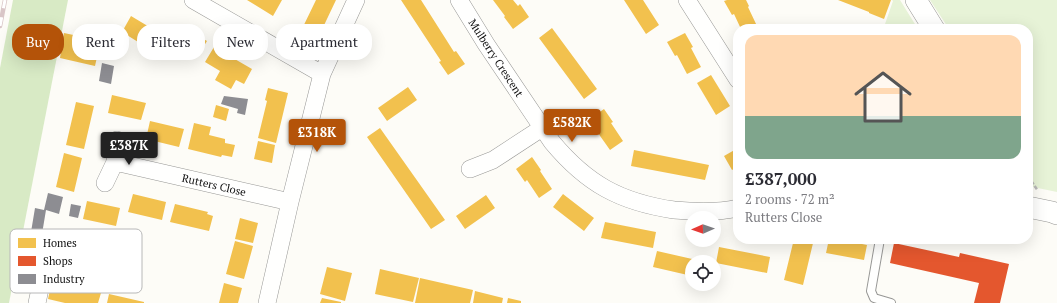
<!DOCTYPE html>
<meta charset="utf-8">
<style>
body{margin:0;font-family:"PT Serif",serif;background:#f7f7f7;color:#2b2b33;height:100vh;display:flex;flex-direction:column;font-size:15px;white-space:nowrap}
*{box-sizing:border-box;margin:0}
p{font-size:13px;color:#7c7c81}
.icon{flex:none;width:22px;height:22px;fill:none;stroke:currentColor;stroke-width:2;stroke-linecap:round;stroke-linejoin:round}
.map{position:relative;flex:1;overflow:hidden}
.details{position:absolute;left:733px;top:24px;width:300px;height:220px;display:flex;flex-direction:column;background:#fff;border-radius:16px;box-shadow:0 4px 16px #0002}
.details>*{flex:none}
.hud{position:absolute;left:12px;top:24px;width:380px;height:36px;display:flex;gap:8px}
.needle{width:26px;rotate:268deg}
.tools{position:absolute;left:685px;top:211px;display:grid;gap:8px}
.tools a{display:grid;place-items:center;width:36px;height:36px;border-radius:50%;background:#fff;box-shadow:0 4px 16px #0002;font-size:20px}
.price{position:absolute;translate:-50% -34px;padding:0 9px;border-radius:4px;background:#b45309;color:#fff;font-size:13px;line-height:26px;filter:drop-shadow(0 1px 2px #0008)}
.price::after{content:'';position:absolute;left:50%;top:24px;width:12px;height:9px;margin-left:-6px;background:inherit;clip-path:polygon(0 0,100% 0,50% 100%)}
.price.selected{background:#222;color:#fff}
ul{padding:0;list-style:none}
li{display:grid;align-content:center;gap:8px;height:212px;padding:0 12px}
li span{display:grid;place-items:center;height:124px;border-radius:12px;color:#555}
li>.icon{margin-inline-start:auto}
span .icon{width:72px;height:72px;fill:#fffc;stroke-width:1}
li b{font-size:17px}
.pill{padding:0 14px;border-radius:16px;background:#fff;box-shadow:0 4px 16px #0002;font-size:14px;line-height:36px}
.pill.selected{background:#b45309;color:#fff}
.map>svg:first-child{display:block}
</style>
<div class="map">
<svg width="1057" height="303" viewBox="0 0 1057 303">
<rect width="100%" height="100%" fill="#fdfcf7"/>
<path fill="#e7f3d7" d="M 892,0 L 900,0 L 918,29 L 896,29 L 885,24 L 893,1 Z
M 930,0 L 1057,0 L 1057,192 L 1028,186 L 1028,29 L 949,29 Z"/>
<path fill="#d8eac5" d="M 13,0 L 68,0 L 9,303 L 0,303 L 0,68 Z"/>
<path fill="#f2c14e" d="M 247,0 L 282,0 L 273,16 Z
M 316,0 L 336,0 L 317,40 L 300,33 Z
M 401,0 L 421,0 L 454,52 L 456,51 L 465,64 L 448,75 L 439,62 L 441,61 Z
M 493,0 L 513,0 L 518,6 L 520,4 L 529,17 L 513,29 L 504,17 L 505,16 Z
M 624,0 L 643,0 L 659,25 L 646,34 Z
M 727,0 L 746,0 L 749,6 L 748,7 L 757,26 L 752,29 L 741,29 L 734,14 L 732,15 L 724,1 Z
M 838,0 L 891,0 L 884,19 L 869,13 L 869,12 Z
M 131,16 L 161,34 L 151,50 L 122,32 Z
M 177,24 L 207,41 L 197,57 L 168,40 Z
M 552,28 L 597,89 L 584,99 L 539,38 Z
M 99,32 L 107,34 L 104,49 L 99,48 L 95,66 L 60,58 L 64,33 L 97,40 Z
M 685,33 L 693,47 L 691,48 L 701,67 L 687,74 L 677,55 L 675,56 L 667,42 Z
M 214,47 L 252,69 L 244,84 L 236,80 L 231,89 L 215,80 L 220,71 L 205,62 Z
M 711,75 L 730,106 L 716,115 L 697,83 Z
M 408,87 L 417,100 L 387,121 L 378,108 Z
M 268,88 L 288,93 L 276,143 L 258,138 L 267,101 L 265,100 Z
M 112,95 L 146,103 L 141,120 L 108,113 Z
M 76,102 L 94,106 L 84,149 L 66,145 Z
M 216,105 L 229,109 L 226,121 L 213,117 Z
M 604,109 L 613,122 L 611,123 L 623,141 L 610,150 L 598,133 L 596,134 L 587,121 Z
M 150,121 L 184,129 L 179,147 L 146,139 Z
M 194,123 L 211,127 L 209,135 L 225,139 L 225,143 L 235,145 L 232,157 L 222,155 L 221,157 L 188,149 Z
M 380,128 L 445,220 L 431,229 L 367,137 Z
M 258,141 L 275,145 L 272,163 L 254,159 Z
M 738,148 L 738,167 L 732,170 L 724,156 Z
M 634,150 L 709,165 L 705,180 L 631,166 Z
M 64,153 L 82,158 L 74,192 L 56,187 Z
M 532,157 L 541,170 L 540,171 L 552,189 L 539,198 L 527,180 L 525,182 L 516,169 Z
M 133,194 L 166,202 L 162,220 L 128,212 Z
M 563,194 L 594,218 L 584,231 L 553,207 Z
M 486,195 L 495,208 L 465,229 L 456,216 Z
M 87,201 L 120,208 L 116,226 L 83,219 Z
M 175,204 L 208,212 L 207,214 L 213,216 L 209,231 L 170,222 Z
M 240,218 L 258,223 L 253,243 L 235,239 Z
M 605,222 L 656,232 L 653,248 L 601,238 Z
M 794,239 L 814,239 L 803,285 L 784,280 Z
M 829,239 L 837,239 L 867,245 L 864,260 L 826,253 Z
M 235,241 L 253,246 L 244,279 L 226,274 Z
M 719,247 L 770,257 L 767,273 L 716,263 Z
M 657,251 L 701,261 L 701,262 L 692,262 L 692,276 L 653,267 Z
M 327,267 L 352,273 L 345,301 L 320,294 Z
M 380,269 L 419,278 L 413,302 L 375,294 Z
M 420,278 L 473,290 L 470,303 L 415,303 Z
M 52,281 L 101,293 L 98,303 L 65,303 L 48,299 Z
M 224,283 L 242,288 L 238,303 L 219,303 Z
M 475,291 L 503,298 L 502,303 L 473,303 Z
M 109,294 L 144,302 L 144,303 L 107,303 Z
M 322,298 L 341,302 L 341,303 L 320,303 Z
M 508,298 L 521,301 L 521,303 L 507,303 Z"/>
<path fill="#e4572e" d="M 894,243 L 959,257 L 960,253 L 1009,264 L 1000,303 L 974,303 L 979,283 L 890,263 Z"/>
<path fill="#8d8d92" d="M 102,63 L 114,66 L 111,84 L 99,81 Z
M 224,96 L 248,99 L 245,115 L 237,113 L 238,109 L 221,104 Z
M 48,193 L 63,197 L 59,214 L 46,210 L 33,288 L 22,286 L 35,208 L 44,210 Z
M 71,204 L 81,206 L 78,218 L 69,216 Z"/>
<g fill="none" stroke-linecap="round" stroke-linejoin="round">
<g stroke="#979795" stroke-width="10">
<path id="service" d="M 880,239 L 871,291 L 874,298 L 891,303"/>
</g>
<g stroke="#979795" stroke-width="18">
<path id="minor" d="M 193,0 L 322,74
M 459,0 L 486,44 L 552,142 C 587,184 620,202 674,210 C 696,212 717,213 738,208
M 687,0 L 738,80
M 115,162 L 290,202
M 470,169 L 493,160 L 542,128
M 105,183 L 115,162 L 117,140
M 37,303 L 40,289
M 267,303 L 290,202 L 322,74 L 356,0"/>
</g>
<g stroke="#979795" stroke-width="22">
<path id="tertiary" d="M 916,0 L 934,29
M 1028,207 L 1052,212 L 1057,214"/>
</g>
<path stroke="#b9b9b8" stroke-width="2.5" stroke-dasharray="4 2" stroke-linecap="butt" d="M 1028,176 L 1038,191"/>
<use href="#service" stroke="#fffffe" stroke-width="8"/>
<use href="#minor" stroke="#fffffe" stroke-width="17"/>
<use href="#tertiary" stroke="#fffffe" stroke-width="21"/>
<g stroke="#d9c6c7" stroke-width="4.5">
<path id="rail" d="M 0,26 L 5,0"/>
</g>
<use href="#rail" stroke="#fff" stroke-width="3" stroke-dasharray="9" stroke-linecap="butt"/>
</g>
<g text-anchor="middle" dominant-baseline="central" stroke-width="4" stroke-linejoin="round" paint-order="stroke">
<g font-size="11" fill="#111" stroke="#fff">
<text transform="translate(496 58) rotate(57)">Mulberry Crescent</text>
<text transform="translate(214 185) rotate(13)">Rutters Close</text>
</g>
</g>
<rect x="10" y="229" width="132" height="64" rx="6" fill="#fff" stroke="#b8b8b8" stroke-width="1"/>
<rect x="18" y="238" width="18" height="10" fill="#f2c14e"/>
<rect x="18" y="256" width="18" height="10" fill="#e4572e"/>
<rect x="18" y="274" width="18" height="10" fill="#8d8d92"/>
<g font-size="11" fill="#111">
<text x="43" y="247">Homes</text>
<text x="43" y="265">Shops</text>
<text x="43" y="283">Industry</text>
</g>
</svg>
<div class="tools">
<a><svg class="needle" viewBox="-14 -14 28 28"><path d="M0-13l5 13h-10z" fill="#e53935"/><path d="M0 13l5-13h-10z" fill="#7c7c81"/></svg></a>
<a><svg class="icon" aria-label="locate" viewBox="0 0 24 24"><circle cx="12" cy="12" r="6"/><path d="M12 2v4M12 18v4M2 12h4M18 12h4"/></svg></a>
</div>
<b class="price" style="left:572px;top:143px">£582K</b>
<b class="price" style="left:317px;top:153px">£318K</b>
<b class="price selected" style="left:129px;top:166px">£387K</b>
<div class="hud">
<a class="pill selected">Buy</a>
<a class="pill">Rent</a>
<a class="pill">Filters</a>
<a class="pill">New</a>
<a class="pill">Apartment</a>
</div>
<section class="details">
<ul>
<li><span style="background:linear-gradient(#ffd9b3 65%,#7fa58c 0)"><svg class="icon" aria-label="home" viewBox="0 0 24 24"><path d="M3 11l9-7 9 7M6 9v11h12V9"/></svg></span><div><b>£387,000</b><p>2 rooms · 72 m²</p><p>Rutters Close</p></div></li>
</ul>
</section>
</div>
